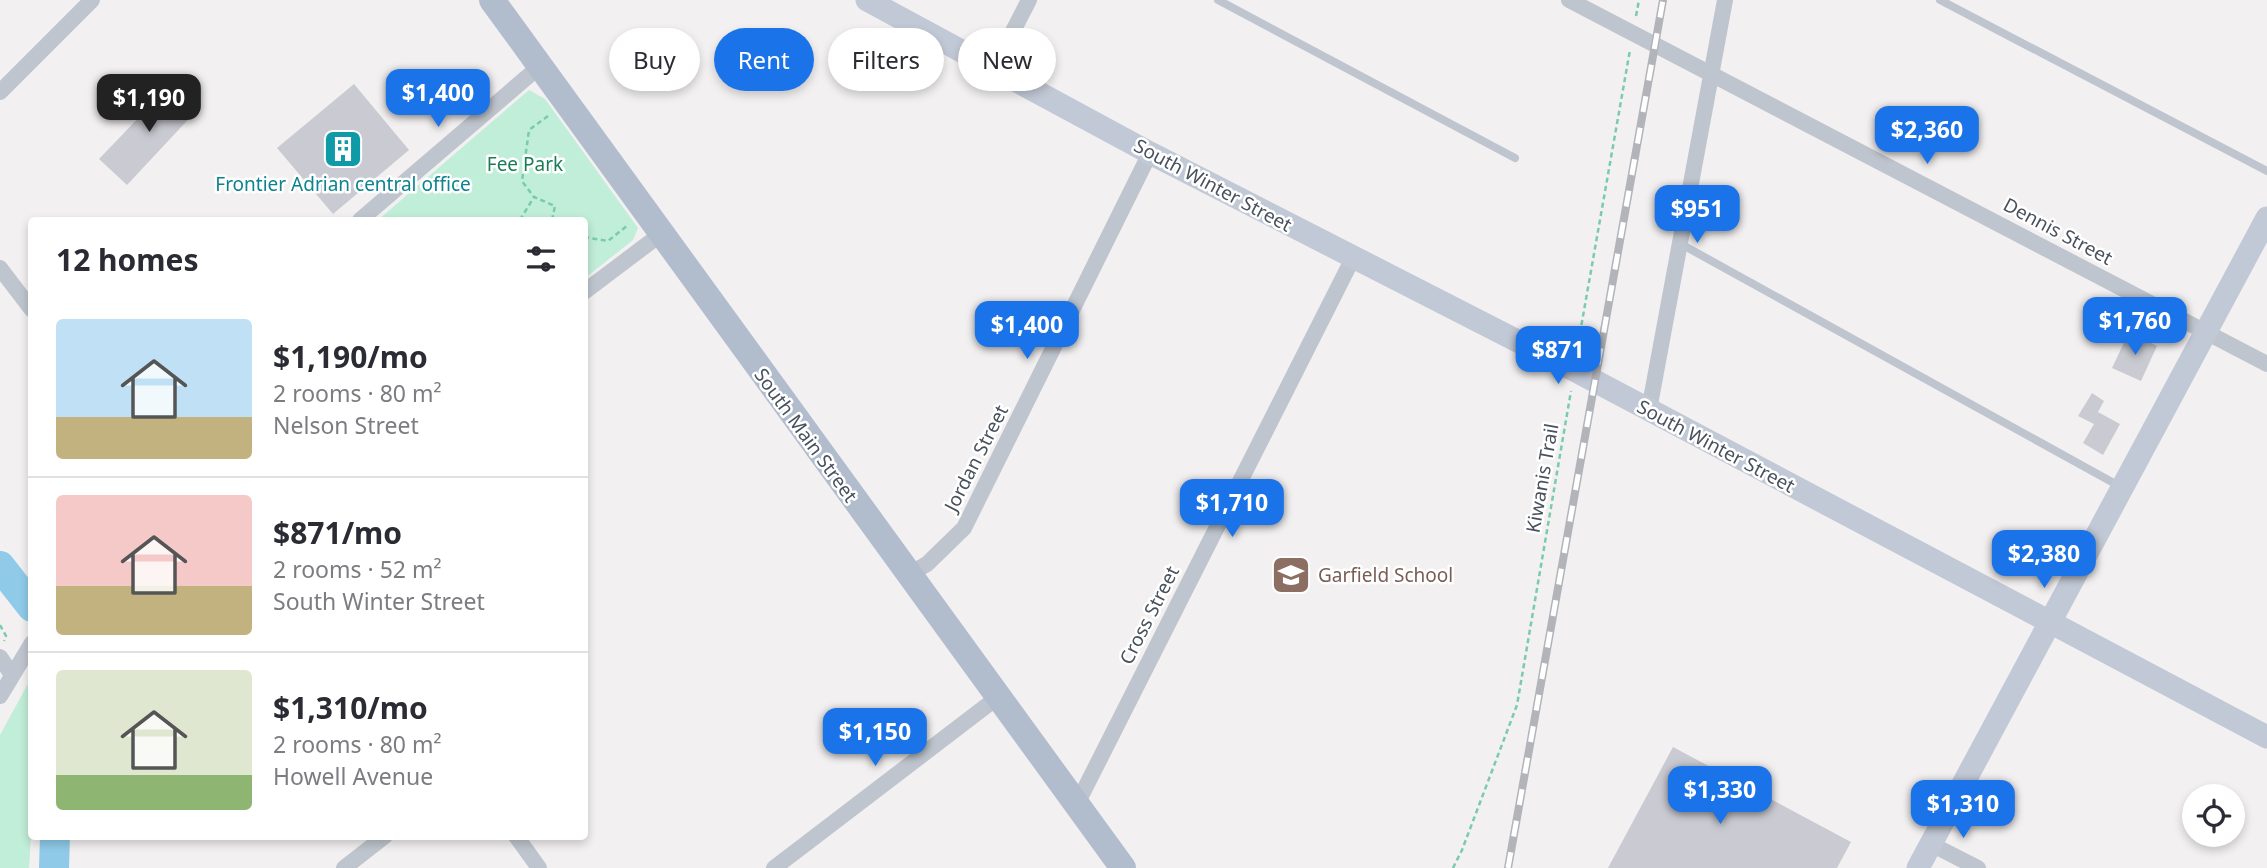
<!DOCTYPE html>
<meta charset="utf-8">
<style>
body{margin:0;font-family:"Noto Sans",sans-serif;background:#f2f2f3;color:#2b2b33;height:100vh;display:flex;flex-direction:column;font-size:26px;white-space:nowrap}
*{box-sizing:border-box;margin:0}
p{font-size:23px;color:#7c7c81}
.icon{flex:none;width:38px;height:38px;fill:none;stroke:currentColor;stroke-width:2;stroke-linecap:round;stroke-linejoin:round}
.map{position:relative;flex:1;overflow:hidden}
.drawer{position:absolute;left:28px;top:217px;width:560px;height:623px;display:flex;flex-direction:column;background:#fff;border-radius:7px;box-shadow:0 4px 10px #0003}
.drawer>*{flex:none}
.hud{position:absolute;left:609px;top:28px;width:665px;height:63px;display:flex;gap:14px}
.fabs{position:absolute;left:2182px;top:784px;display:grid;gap:14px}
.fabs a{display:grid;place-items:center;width:63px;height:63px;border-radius:50%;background:#fff;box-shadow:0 4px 10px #0003;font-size:35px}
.price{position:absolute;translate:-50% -60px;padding:0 16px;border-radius:14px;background:#1a73e8;color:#fff;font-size:23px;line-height:46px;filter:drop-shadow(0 2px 4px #0008)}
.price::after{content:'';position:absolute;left:50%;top:42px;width:21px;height:16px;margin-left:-10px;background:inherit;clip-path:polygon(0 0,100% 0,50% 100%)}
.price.active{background:#222;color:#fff}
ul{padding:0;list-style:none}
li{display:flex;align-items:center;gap:21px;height:175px;padding:0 28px}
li+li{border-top:2px solid #e1e1e2}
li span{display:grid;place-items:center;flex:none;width:196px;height:140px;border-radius:7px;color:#555}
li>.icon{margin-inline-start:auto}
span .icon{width:84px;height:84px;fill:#fffc;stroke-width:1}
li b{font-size:30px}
h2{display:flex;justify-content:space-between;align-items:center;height:84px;padding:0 28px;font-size:30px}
.tag{padding:0 24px;border-radius:32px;background:#fff;box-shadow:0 4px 10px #0003;font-size:24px;line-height:63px}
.tag.active{background:#1a73e8;color:#fff}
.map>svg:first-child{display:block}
</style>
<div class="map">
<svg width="2267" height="868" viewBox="0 0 2267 868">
<rect width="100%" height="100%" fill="#f2f0f0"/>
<path fill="#c1eed8" d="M 529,90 L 545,99 L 638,228 L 633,240 L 585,278 L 584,220 L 378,220 Z
M 31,678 L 32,820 L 29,868 L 0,868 L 0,735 Z"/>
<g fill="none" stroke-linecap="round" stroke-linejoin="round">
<path stroke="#8fcbe9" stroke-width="30" d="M 0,566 L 32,607
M 54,868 L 55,836"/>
</g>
<path fill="#cacbd2" d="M 171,84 L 198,109 L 127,185 L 99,159 Z
M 354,84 L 409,150 L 333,214 L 277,148 Z
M 2129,332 L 2157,346 L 2141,381 L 2112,368 Z
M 2092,393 L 2104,401 L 2098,412 L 2120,424 L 2103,455 L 2083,443 L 2094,424 L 2078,416 Z
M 1673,747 L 1851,842 L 1837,868 L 1608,868 Z"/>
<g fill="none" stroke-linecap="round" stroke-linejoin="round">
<path stroke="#7acbad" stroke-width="2.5" stroke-dasharray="5 3.5" stroke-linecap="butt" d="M 1636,16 L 1639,0
M 548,116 L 529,130 L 522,181 L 534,197 L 555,206 L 552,220
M 520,220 L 534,197
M 584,237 L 608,241 L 628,225
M 1577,350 L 1630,50
M 0,625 L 6,636 L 4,641
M 1453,868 L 1462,850 L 1517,705 L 1571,391"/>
<path stroke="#bfc5ce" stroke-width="8" d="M 1218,0 L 1515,158
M 1940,0 L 2267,171
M 1679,243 L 2121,487"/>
<path stroke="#bfc5ce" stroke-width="16" d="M 1569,0 L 2267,364
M 994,68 L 1029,0
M 0,92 L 92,0
M 360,220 L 540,66
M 0,268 L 32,310
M 584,292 L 661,234
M 1649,410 L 1725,0
M 908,575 L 927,564 L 964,528 L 1150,153
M 0,657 L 12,675
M 0,696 L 32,643
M 1077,804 L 1353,258
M 516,836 L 539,868
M 1931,844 L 1978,868
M 344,868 L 385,836
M 774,868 L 998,697"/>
<path stroke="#c2c9d6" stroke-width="23" d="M 867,0 L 1150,153 L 1574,370 L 2267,737
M 1918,868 L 2267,218"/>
<path stroke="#b1bccd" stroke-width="26" d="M 492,0 L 1123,868"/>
<g stroke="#b2b4ba" stroke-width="8">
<path id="rail" d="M 1508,868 L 1663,0"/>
</g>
<use href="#rail" stroke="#fff" stroke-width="5" stroke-dasharray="16" stroke-linecap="butt"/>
</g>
<defs>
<g id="building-square" transform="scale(2.0125)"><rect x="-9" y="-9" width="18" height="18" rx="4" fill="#0f9aa8" stroke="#fff"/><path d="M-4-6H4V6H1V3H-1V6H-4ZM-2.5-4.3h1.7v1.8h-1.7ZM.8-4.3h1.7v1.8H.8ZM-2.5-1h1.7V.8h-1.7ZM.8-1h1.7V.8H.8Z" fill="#fff"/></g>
<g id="school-square" transform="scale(2.0125)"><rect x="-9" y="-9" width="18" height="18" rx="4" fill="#8d6e63" stroke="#fff"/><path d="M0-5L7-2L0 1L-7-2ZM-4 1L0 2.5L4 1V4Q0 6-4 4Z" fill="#fff"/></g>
</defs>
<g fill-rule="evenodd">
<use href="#building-square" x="343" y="149"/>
<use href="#school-square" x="1291" y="575"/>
</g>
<g text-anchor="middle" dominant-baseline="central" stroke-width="5" stroke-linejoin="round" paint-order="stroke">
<g font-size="19" fill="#1b7c58" stroke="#fff">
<text x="525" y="164">Fee Park</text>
</g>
<g font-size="19" fill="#0d838f" stroke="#fff">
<text x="343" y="184">Frontier Adrian central office</text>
</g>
<g font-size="19" fill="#49515d" stroke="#fff">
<text transform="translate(1213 185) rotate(28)">South Winter Street</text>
<text transform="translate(2058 231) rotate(28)">Dennis Street</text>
<text transform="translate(806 435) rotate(54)">South Main Street</text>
<text transform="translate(1716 446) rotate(28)">South Winter Street</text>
<text transform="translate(976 458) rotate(-63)">Jordan Street</text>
<text transform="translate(1542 478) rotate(-80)">Kiwanis Trail</text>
<text transform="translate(1149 615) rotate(-63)">Cross Street</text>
</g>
<g font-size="19" fill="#785e54" stroke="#fff" text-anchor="start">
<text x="1318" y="575">Garfield School</text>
</g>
</g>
</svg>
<div class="fabs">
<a><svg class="icon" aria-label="locate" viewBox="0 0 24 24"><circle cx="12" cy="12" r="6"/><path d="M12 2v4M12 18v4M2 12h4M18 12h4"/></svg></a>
</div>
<b class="price" style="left:438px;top:129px">$1,400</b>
<b class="price active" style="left:149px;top:134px">$1,190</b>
<b class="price" style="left:1927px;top:166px">$2,360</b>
<b class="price" style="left:1697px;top:245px">$951</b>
<b class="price" style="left:2135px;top:357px">$1,760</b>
<b class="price" style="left:1027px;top:361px">$1,400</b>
<b class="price" style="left:1558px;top:386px">$871</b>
<b class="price" style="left:1232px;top:539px">$1,710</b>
<b class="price" style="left:2044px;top:590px">$2,380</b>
<b class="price" style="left:875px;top:768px">$1,150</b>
<b class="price" style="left:1720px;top:826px">$1,330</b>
<b class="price" style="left:1963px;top:840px">$1,310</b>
<div class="hud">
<a class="tag">Buy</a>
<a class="tag active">Rent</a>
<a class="tag">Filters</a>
<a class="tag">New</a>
</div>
<section class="drawer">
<h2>12 homes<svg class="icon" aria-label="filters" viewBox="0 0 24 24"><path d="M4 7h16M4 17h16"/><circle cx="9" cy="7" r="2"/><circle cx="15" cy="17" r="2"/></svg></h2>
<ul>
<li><span style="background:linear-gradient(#bfe0f5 70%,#c2b280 0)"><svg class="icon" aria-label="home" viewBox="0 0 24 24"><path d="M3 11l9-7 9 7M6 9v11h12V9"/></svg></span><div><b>$1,190/mo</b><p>2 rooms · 80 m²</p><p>Nelson Street</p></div></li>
<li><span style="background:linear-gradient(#f6c9c9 65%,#c2b280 0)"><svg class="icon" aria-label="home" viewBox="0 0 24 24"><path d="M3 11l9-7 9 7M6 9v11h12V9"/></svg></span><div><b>$871/mo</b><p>2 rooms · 52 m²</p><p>South Winter Street</p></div></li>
<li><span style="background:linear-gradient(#dfe7d0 75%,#8fb573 0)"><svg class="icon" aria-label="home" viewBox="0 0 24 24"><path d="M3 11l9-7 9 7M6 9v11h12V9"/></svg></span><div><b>$1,310/mo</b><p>2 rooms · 80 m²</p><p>Howell Avenue</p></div></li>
</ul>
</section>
</div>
